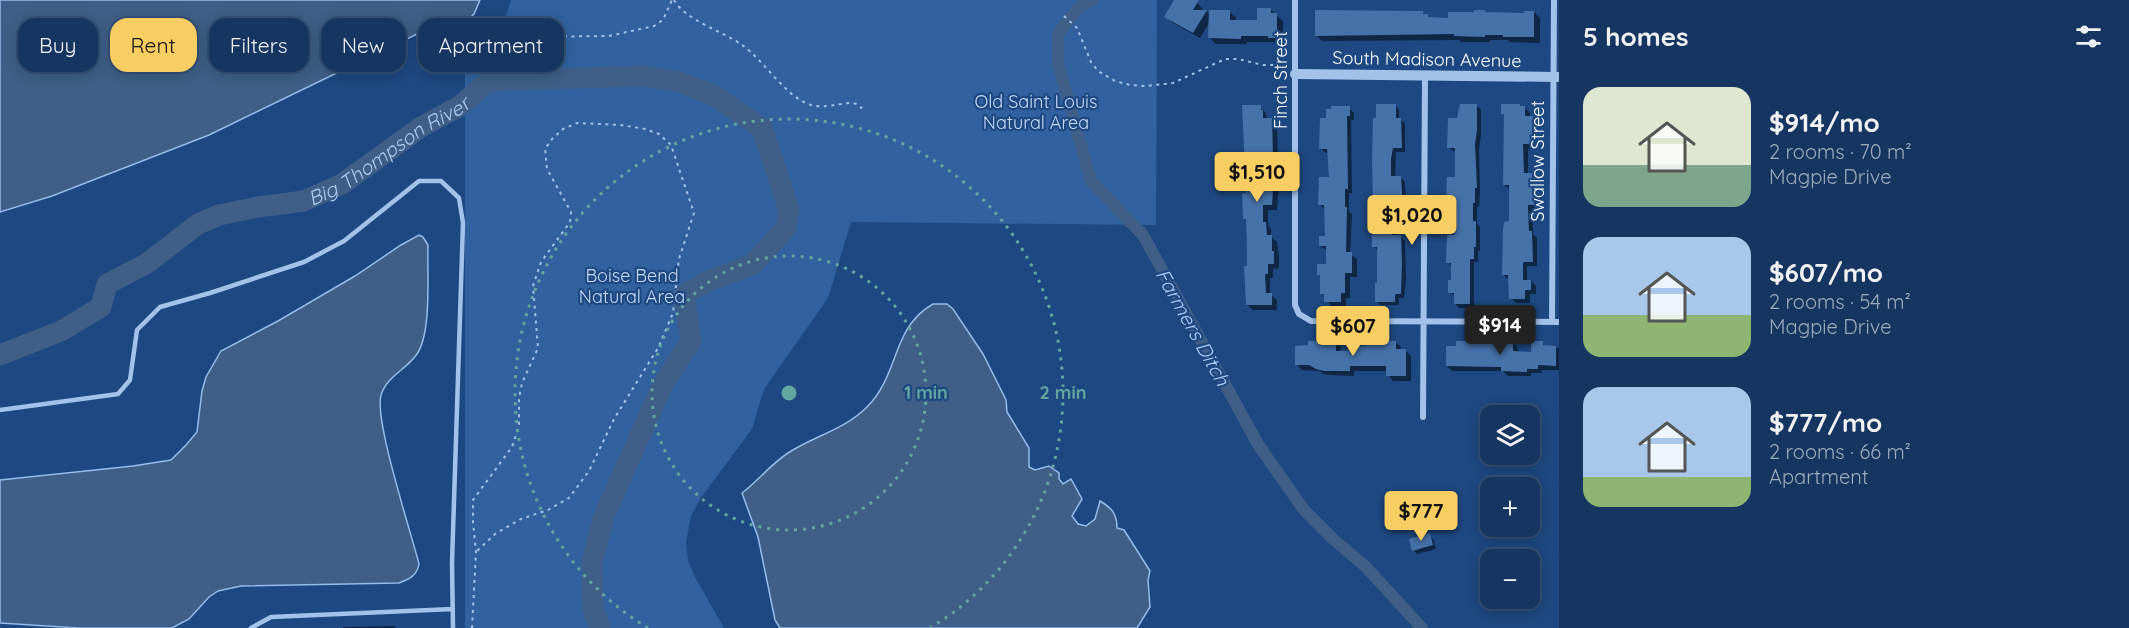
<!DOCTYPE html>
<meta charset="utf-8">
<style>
body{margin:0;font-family:Quicksand,sans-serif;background:#23416a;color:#f1f3f6;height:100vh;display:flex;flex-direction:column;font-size:22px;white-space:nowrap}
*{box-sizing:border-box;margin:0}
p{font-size:20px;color:#9eabbd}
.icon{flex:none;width:33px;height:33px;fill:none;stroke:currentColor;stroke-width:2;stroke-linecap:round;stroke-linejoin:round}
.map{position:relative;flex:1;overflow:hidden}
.panel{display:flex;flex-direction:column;background:#163661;width:570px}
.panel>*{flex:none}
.guide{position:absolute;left:18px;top:18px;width:570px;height:54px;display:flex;gap:12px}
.controls{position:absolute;left:1480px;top:405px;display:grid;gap:12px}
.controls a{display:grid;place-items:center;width:60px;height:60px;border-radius:12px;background:#163661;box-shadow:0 3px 15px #0003,0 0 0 2px #355076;font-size:30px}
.price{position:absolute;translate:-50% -51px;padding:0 14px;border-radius:6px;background:#f8cd61;color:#111;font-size:20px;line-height:39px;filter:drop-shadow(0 2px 3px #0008)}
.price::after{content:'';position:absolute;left:50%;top:36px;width:18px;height:14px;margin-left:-9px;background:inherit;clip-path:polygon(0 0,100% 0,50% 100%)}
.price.on{background:#222;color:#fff}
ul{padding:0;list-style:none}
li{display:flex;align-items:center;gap:18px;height:150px;padding:0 24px}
li span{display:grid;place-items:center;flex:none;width:168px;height:120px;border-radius:18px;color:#555}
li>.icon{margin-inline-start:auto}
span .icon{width:72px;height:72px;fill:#fffc;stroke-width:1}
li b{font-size:26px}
h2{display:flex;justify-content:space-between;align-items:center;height:72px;padding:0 24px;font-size:26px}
.pill{padding:0 21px;border-radius:18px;background:#163661;box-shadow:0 3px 15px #0003,0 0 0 2px #355076;font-size:21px;line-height:54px}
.pill.on{background:#f8cd61;color:#111}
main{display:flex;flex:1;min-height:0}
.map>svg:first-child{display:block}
</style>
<main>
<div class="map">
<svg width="1559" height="628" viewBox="0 0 1559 628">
<rect width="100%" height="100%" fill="#1d4881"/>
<path fill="#31629f" d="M 511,0 L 1157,0 L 1156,225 L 851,222 L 828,298 L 764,389 L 752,429 L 700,499 L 691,516 L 686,542 L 688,561 L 696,579 L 724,628 L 465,628 L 465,62 L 492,63 Z"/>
<path fill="#3f5f88" stroke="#95bceb" stroke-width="1.5" d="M 0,0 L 480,0 L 474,14 L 461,26 L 417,34 L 209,135 L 52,196 L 0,212 Z
M 419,235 L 423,237 L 428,245 C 427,272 432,332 417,354 C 407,369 387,376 381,395 C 374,420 411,532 419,564 C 417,576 409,579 399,583 L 241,586 L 218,591 L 209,597 L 189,619 L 172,628 L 78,628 L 0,623 L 0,480 L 133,466 L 171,460 L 186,445 L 197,432 L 202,391 L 206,377 L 221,351 L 278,321 L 355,276 L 401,245 Z
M 933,304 L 947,304 L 953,309 L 983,354 L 1006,400 L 1007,412 L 1029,448 L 1029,467 L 1035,470 L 1049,466 L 1059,473 L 1059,479 L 1063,484 L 1071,479 L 1082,499 L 1072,516 L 1078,524 L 1086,526 L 1095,519 L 1100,501 C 1112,508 1117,514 1117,528 L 1124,530 L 1150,571 L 1148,580 L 1150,607 L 1137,628 L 780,628 L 775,620 L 758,537 L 742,493 C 758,481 771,464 788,453 C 814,436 844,430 867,407 C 900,374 891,328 933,304 Z"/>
<path fill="#0007" d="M 1176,0 L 1191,0 L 1197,3 L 1203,9 L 1202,11 L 1206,11 L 1210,15 L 1229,11 L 1236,18 L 1236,22 L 1259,22 L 1270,9 L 1283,21 L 1283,44 L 1276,44 L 1274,42 L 1247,42 L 1247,44 L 1216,44 L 1210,38 L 1210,21 L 1200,38 L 1173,23 L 1166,17 Z
M 1422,12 L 1431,19 L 1449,19 L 1486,14 L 1525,14 L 1534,12 L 1540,18 L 1540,43 L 1510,42 L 1508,40 L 1490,40 L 1490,42 L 1461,42 L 1459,40 L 1322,41 L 1316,35 Z
M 1395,105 L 1399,110 L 1399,119 L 1405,123 L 1405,152 L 1396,152 L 1395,178 L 1401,178 L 1405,182 L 1406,208 L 1398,208 L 1396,237 L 1401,237 L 1405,241 L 1406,278 L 1404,298 L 1399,298 L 1399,305 L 1380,305 L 1376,301 L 1378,285 L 1378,251 L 1374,246 L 1378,223 L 1378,201 L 1375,198 Z
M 1477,106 L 1481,110 L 1481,135 L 1479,149 L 1480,192 L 1479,207 L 1477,207 L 1477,224 L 1480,227 L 1480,251 L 1478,251 L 1478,262 L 1474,262 L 1474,308 L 1459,308 L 1455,304 L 1455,296 L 1449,292 L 1452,282 L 1452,267 L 1448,262 L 1457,236 L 1456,210 L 1452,210 L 1448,205 L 1457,178 L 1457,151 L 1453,151 L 1449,147 L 1458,120 Z
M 1260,107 L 1265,112 L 1268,120 L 1272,120 L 1277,125 L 1278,161 L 1270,162 L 1270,178 L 1273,178 L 1279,183 L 1277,210 L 1268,210 L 1268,225 L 1271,229 L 1271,237 L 1277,242 L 1279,258 L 1279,268 L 1273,269 L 1273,278 L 1270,278 L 1270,294 L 1277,300 L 1277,310 L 1253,310 L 1247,305 L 1247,221 L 1244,218 Z
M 1349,108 L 1354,113 L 1354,120 L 1351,120 L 1352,193 L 1349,193 L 1349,212 L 1352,214 L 1350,254 L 1357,259 L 1357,277 L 1350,277 L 1350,298 L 1346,298 L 1346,306 L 1331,306 L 1322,293 L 1322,277 L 1319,274 L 1328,265 L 1328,251 L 1320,246 L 1327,237 L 1325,210 L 1320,204 L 1330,179 L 1329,153 L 1326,153 L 1320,148 L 1327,120 Z
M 1525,108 L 1530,113 L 1530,117 L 1538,123 L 1537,149 L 1528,149 L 1528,174 L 1536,180 L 1536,197 L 1539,199 L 1539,209 L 1533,209 L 1533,234 L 1537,238 L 1537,266 L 1527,266 L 1527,281 L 1531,281 L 1536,286 L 1536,294 L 1530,294 L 1530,303 L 1516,303 L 1511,298 L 1510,281 L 1504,275 L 1510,222 L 1510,190 L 1504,185 L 1505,116 L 1503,113 Z
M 1335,342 L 1341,348 L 1341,352 L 1357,352 L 1395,342 L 1401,347 L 1400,351 L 1406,351 L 1411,356 L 1411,381 L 1393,381 L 1388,375 L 1388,371 L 1354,371 L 1354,376 L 1330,375 L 1323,374 L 1320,371 L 1302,370 L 1296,364 Z
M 1513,343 L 1518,348 L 1518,353 L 1532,353 L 1542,343 L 1547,347 L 1559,348 L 1559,370 L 1542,370 L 1542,373 L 1531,373 L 1531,376 L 1508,376 L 1503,371 L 1452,371 L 1447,366 Z
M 1429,535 L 1433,539 L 1436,549 L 1417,554 L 1413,550 Z
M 394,626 L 396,628 L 343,628 L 343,627 Z"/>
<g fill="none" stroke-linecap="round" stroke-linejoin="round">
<path stroke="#3f5f88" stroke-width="12" d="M 1093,0 L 1078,8 L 1058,34 L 1058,63 L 1091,181 L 1143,235 L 1259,446 L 1304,510 L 1333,539 L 1365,566 L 1422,628"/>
<path stroke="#3f5f88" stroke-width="21" id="s1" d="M 0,355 L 61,331 L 101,307 L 107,284 L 146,264 L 198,224 L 219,215 L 258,207 L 304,201 L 342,184 L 421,127 L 460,106 L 486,83 L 504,80 L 643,76 L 680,82 L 715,96 L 762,128 L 789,210 L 786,228 L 752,265 L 708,281 L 684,295 L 691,341 L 663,384 L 604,516 L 592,562 L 593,609 L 600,628"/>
</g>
<path fill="#4672aa" d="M 1174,0 L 1199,0 L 1193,10 L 1207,10 L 1193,33 L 1164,17 Z
M 1257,8 L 1271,8 L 1271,13 L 1277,13 L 1277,38 L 1268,38 L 1268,36 L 1241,36 L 1241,39 L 1208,38 L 1209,10 L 1230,10 L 1230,20 L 1257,20 Z
M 1315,10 L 1423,11 L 1423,14 L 1428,14 L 1428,17 L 1448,18 L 1448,12 L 1474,12 L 1474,10 L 1485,10 L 1485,12 L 1524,13 L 1524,11 L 1534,11 L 1534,37 L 1503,37 L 1503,35 L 1485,35 L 1485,37 L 1454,36 L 1454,34 L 1315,36 Z
M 1376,104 L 1396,104 L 1396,118 L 1401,118 L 1402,148 L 1393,148 L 1391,159 L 1391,176 L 1401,176 L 1402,192 L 1402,205 L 1394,205 L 1394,218 L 1392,218 L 1392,235 L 1401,235 L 1402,263 L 1401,294 L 1395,294 L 1395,302 L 1375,302 L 1375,283 L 1377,283 L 1377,247 L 1372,247 L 1372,222 L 1376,222 L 1376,198 L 1373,198 L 1372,163 L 1373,118 L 1376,118 Z
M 1460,104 L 1477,104 L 1477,130 L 1475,144 L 1477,188 L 1475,188 L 1475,203 L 1473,203 L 1473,221 L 1476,221 L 1476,247 L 1474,247 L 1474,259 L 1470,259 L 1470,304 L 1454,304 L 1454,293 L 1448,293 L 1448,280 L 1451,280 L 1451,263 L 1446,263 L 1447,235 L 1455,235 L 1455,206 L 1446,206 L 1447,177 L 1455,177 L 1455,148 L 1447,148 L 1448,118 L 1457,118 Z
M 1501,104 L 1520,104 L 1520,106 L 1525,106 L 1525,116 L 1533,116 L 1532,144 L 1523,144 L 1524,173 L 1532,173 L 1532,193 L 1534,193 L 1534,205 L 1528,205 L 1529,231 L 1532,231 L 1533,262 L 1523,262 L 1523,280 L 1531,280 L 1531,290 L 1525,290 L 1525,299 L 1509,299 L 1508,275 L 1502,275 L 1503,230 L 1504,222 L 1509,221 L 1509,185 L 1503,185 L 1504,114 L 1501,114 Z
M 1242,105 L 1261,105 L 1261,110 L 1263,110 L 1263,118 L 1272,118 L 1273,157 L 1265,157 L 1265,176 L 1274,176 L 1272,205 L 1263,205 L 1263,222 L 1266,222 L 1267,235 L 1272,235 L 1272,251 L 1274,251 L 1274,264 L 1268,264 L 1268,274 L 1265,274 L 1266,293 L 1272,293 L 1272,305 L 1246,305 L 1244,266 L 1247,266 L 1247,247 L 1246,219 L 1243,219 L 1242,193 L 1246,193 Z
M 1331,106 L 1350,106 L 1350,116 L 1347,116 L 1348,189 L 1345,189 L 1345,207 L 1347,207 L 1346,252 L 1352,252 L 1352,273 L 1345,273 L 1345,293 L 1341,293 L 1341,302 L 1324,302 L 1324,294 L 1320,294 L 1320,275 L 1317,275 L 1317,264 L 1326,264 L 1326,246 L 1319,246 L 1319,236 L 1325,236 L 1324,205 L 1318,205 L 1319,177 L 1329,177 L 1327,149 L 1319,149 L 1320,118 L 1326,118 L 1326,109 L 1331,109 Z
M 1366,340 L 1396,341 L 1396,349 L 1406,349 L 1406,376 L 1386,376 L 1386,366 L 1350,366 L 1350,371 L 1324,371 L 1316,369 L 1309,365 L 1295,365 L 1295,346 L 1308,345 L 1308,341 L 1336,341 L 1336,351 L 1355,350 L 1356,346 L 1366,346 Z
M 1456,341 L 1513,342 L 1513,351 L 1531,352 L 1531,341 L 1543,341 L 1543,345 L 1556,346 L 1556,366 L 1538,365 L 1538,369 L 1527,369 L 1527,372 L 1501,371 L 1501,367 L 1446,366 L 1446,346 L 1456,346 Z
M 1430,533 L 1433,545 L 1412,551 L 1409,539 Z"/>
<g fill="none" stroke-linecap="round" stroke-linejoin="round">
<path stroke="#a2c2e9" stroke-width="2" stroke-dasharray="3 4.5" stroke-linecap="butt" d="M 674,0 C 686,21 723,31 742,45 C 765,61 785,97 811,105 C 824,109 839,103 852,103 L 857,104 L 865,111
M 1064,16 L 1077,28 L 1091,62 L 1098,71 L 1115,81 L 1130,85 L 1146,86 L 1173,83 L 1225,59 L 1238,59 L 1263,65 L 1287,65
M 519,37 L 609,36 L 654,26 L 663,20 L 672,0
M 472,628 L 476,552 L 473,522 L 473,500 L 512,447 L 519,426 L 519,398 L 522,383 L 538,348 L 533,286 L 541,262 L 570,222 L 571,212 L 547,169 L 545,149 L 552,139 L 563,129 L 577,123 L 621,125 L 645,129 L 659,134 L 671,145 L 694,213 L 679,259 L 673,313 L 658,348 L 614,419 L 589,471 L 569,498 L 548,510 L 521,519 L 495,534 L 476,552"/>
<path stroke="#a2c2e9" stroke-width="4.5" d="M 0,410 L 118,394 L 130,380 L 137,330 L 160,307 L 210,293 L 304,262 L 344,241 L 419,181 L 441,181 L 459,198 L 463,223 L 452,563 L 453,628
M 251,628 L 271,617 L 453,609"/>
<path stroke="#a2c2e9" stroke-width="6" d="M 1295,0 L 1295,305 L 1299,314 L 1311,321 L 1559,322
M 1552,322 L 1554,0
M 1423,417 L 1425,76"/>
<path stroke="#a2c2e9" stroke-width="10" d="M 1295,74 L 1559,77"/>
</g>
<g fill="none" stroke="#63a6a1" stroke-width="3" stroke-dasharray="3 6">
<circle cx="789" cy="393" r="137"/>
<path d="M648 628A274 274 0 1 1 930 628"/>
</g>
<g text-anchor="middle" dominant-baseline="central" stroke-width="4.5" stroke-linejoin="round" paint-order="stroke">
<g font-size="18" fill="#fff" stroke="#1d4881">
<text transform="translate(1427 59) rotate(1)">South Madison Avenue</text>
<text transform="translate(1280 80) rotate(-90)">Finch Street</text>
<text transform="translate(1537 161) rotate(-90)">Swallow Street</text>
</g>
<g font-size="18" fill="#c6dcf7" stroke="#1d4881">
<text x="1036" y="101">Old Saint Louis<tspan x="1036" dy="21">Natural Area</tspan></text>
<text x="632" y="275">Boise Bend<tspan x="632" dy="21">Natural Area</tspan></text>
</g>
<g font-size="20" font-style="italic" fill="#adccf1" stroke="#1d4881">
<text stroke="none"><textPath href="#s1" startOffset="453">Big Thompson River</textPath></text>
<text transform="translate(1193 327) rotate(61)">Farmers Ditch</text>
</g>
</g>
<circle cx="789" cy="393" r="9" fill="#63a6a1" stroke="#1d4881" stroke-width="3"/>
<g font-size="18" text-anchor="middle" font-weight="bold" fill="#63a6a1" stroke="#1d4881" stroke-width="4.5" stroke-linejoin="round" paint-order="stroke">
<text x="926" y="399">1 min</text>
<text x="1063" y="399">2 min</text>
</g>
</svg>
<div class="controls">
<a><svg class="icon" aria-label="layers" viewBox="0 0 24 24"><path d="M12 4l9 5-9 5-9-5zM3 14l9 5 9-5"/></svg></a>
<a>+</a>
<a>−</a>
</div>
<b class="price" style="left:1257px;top:203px">$1,510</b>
<b class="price" style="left:1412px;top:246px">$1,020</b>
<b class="price on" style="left:1500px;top:356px">$914</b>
<b class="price" style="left:1353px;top:357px">$607</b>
<b class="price" style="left:1421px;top:542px">$777</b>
<div class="guide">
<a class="pill">Buy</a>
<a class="pill on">Rent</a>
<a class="pill">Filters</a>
<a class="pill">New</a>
<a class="pill">Apartment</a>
</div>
</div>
<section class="panel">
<h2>5 homes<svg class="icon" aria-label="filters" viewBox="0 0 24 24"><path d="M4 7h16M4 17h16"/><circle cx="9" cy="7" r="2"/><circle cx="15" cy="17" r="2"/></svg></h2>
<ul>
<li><span style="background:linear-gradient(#dfe7d0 65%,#7fa58c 0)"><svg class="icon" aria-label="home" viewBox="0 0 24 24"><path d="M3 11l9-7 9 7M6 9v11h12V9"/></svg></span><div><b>$914/mo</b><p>2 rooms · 70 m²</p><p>Magpie Drive</p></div></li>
<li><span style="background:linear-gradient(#a9c7e8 65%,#8fb573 0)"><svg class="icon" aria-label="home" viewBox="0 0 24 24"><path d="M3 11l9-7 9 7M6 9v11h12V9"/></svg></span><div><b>$607/mo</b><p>2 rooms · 54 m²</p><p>Magpie Drive</p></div></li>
<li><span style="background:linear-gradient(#a9c7e8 75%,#8fb573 0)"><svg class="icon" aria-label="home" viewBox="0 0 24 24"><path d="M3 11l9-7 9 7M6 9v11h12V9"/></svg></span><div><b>$777/mo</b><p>2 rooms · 66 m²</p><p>Apartment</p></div></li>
</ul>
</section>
</main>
